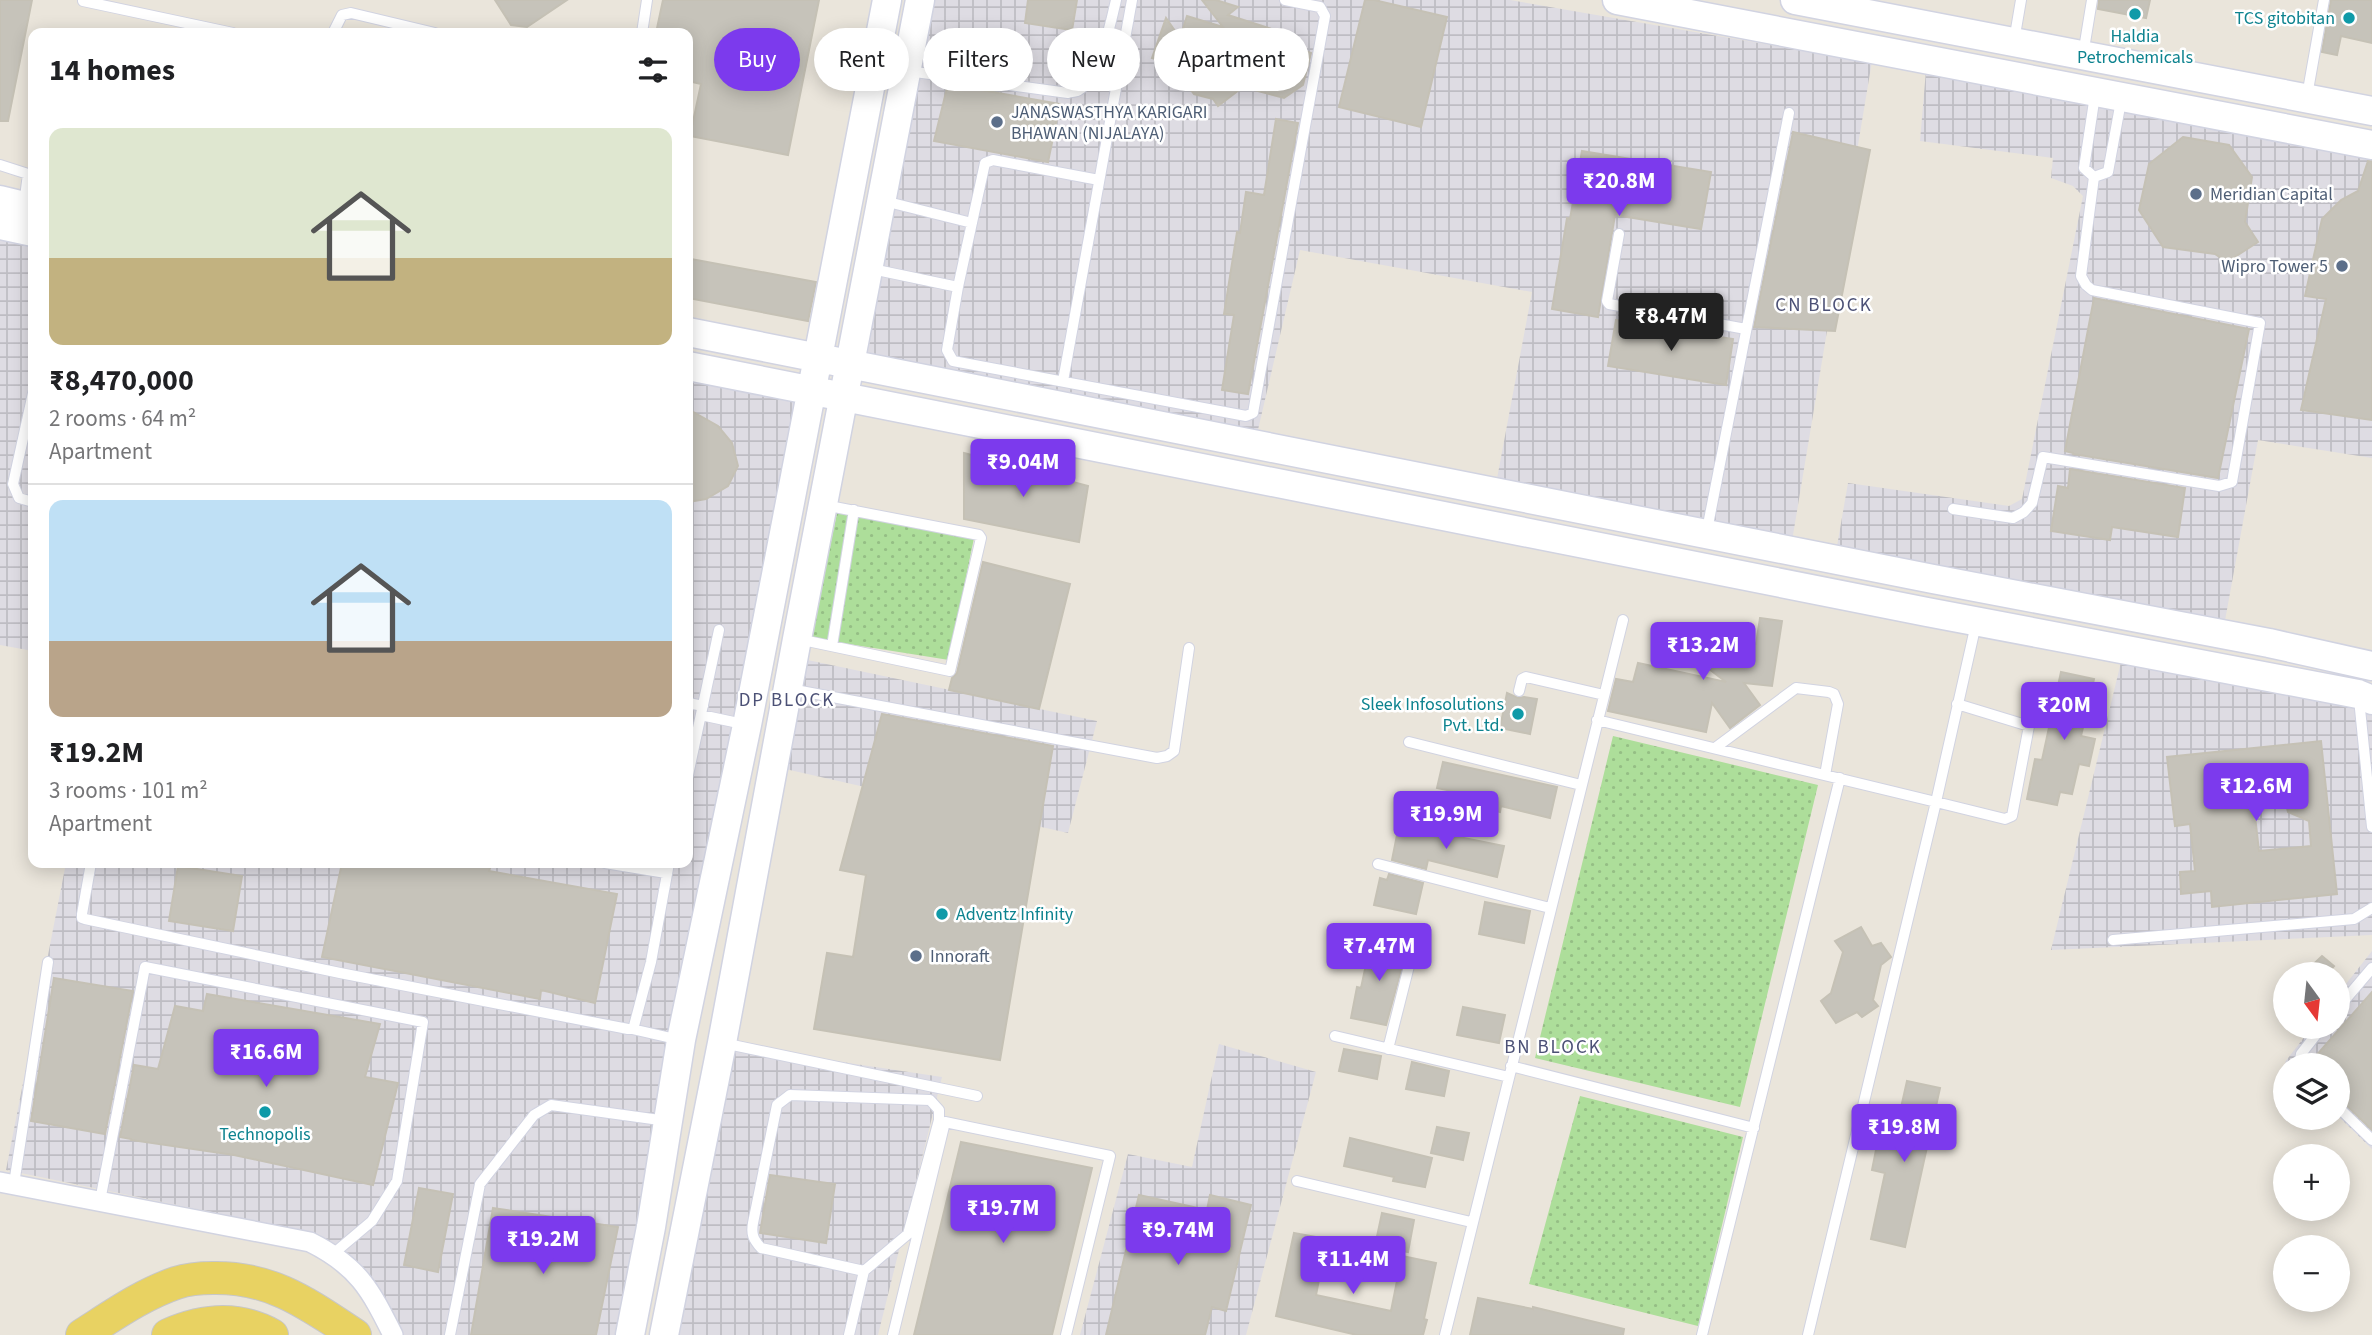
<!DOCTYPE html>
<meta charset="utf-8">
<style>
body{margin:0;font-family:"Source Sans 3",sans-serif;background:#f2f2f2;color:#202124;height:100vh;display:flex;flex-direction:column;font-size:26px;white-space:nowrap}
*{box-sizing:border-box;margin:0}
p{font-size:23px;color:#757577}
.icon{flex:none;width:38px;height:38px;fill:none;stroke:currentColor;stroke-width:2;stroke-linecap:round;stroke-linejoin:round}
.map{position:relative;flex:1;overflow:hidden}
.details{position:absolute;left:28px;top:28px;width:665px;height:840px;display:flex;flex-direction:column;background:#fff;border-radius:14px;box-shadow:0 4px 18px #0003}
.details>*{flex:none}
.hud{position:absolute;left:714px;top:28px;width:665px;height:63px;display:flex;gap:14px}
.needle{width:46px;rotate:165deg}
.buttons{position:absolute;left:2273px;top:962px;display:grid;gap:14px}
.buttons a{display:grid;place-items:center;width:77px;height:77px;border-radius:50%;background:#fff;box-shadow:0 4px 18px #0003;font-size:35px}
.price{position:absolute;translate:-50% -60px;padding:0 16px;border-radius:7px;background:#7c3aed;color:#fff;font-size:23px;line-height:46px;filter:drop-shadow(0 2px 4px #0008)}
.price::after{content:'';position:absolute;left:50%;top:42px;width:21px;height:16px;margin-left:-10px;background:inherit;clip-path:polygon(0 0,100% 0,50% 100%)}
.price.active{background:#222;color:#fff}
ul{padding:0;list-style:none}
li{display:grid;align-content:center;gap:14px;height:371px;padding:0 21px}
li+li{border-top:2px solid #e0e0e0}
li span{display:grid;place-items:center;height:217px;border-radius:14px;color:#555}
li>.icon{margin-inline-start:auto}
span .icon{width:126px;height:126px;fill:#fffc;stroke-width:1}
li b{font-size:30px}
h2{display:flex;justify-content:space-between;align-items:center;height:84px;padding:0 21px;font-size:30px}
.chip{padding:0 24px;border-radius:32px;background:#fff;box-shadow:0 4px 18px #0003;font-size:24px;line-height:63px}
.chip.active{background:#7c3aed;color:#fff}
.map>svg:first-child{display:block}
</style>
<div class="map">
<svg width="2372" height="1335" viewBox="0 0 2372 1335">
<defs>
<pattern id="industrial-grid" width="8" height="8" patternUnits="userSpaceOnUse" patternTransform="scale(1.75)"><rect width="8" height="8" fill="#dedce3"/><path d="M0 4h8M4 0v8" fill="none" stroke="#bebdc3"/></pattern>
<pattern id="grass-dots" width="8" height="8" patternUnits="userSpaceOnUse" patternTransform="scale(1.75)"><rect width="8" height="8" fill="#adde9a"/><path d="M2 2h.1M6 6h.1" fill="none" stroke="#95be85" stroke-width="1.8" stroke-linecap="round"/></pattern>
</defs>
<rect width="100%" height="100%" fill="#eae5db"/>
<path fill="url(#industrial-grid)" d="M 933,0 L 1510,0 L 1810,52 L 1872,61 L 1792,541 L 1496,484 L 1532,292 L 1300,250 L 1257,434 L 867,356 Z
M 1926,70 L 2372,155 L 2372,458 L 2258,440 L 2224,626 L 1836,552 L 1848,483 L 2009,506 L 2022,499 L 2083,196 L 2073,186 L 2051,178 L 2053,158 L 1920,141 Z
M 0,235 L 33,241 L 33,651 L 0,645 Z
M 688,372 L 800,397 L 622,1335 L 383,1335 L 356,1263 L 319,1234 L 6,1170 L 66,863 L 688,863 Z
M 798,658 L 1097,721 L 1068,833 L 781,768 Z
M 2122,658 L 2372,710 L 2372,935 L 2051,950 Z
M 2372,951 L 2372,1149 L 2338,1116 L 2338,1066 L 2289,1066 L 2285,1062 L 2312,1027 L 2338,1027 L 2338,994 Z
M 1219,1044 L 1316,1072 L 1246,1335 L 1080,1335 L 1128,1154 L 1192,1167 Z
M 736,1046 L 942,1077 L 878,1335 L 679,1335 Z"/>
<path fill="url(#grass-dots)" d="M 837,513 L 974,538 L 949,660 L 811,638 Z
M 1613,736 L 1818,785 L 1740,1107 L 1535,1058 Z
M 1580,1096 L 1743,1137 L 1698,1326 L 1529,1284 Z"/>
<path fill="#c6c3ba" stroke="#c5c1b5" stroke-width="2" fill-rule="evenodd" d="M 0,0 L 32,0 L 8,121 L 0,121 Z
M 495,0 L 567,0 L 527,27 L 511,25 Z
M 663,0 L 819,0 L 788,155 L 690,136 L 701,84 L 688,81 L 688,33 L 656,33 Z
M 1028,0 L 1077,0 L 1072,30 L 1025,23 Z
M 1202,0 L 1216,0 L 1238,7 L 1228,15 L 1281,32 L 1277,43 L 1311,53 L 1303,85 L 1284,98 L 1243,87 L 1218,106 L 1213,99 L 1194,94 L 1172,64 L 1152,58 L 1166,18 L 1180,38 L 1187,16 L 1223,27 Z
M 1365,0 L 1374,0 L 1447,17 L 1421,127 L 1339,107 Z
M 2099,0 L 2150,0 L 2146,18 L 2098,9 Z
M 2331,0 L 2372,0 L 2372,43 L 2341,36 L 2337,55 L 2322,52 Z
M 948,84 L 1060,104 L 1048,162 L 934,141 Z
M 1276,119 L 1298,123 L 1248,394 L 1222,390 L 1234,315 L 1224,314 L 1237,232 L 1240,233 L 1246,192 L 1264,195 Z
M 1793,132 L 1870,150 L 1835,331 L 1754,327 Z
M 2183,137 L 2229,145 L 2252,177 L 2245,222 L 2258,242 L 2227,262 L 2215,254 L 2163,247 L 2139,210 L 2149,164 Z
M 1582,151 L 1711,172 L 1701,229 L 1615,215 L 1598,317 L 1552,309 L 1567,218 L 1570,219 Z
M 2368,161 L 2372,161 L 2372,420 L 2301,410 L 2326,299 L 2305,296 L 2322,219 L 2341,200 L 2358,191 Z
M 691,259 L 816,282 L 808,321 L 688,298 L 688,277 Z
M 2094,298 L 2249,329 L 2218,478 L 2073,454 L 2073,453 L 2065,451 Z
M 1616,320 L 1733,339 L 1726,385 L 1608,366 Z
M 688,409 L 718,426 L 732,443 L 738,466 L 728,486 L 706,499 L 688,502 Z
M 964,453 L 1088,486 L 1079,542 L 964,519 Z
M 2070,469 L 2185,488 L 2178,537 L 2112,527 L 2110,540 L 2051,531 L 2058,486 L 2068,488 Z
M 983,562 L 1070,584 L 1039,709 L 949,690 L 952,678 L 957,673 Z
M 1760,618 L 1782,621 L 1772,686 L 1744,683 L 1760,705 L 1730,728 L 1712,703 L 1706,732 L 1608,711 L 1616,679 L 1633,682 L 1638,663 L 1726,682 L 1679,646 L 1710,625 L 1719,639 L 1756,644 Z
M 2061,672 L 2094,679 L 2081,736 L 2095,739 L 2089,766 L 2079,764 L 2072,794 L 2060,792 L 2057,805 L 2027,799 L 2035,759 L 2042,760 Z
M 1507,693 L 1518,698 L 1524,697 L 1537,699 L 1530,734 L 1500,728 Z
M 882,714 L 1053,746 L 1000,1060 L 814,1029 L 827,953 L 853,957 L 866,875 L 840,870 Z
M 2321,741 L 2337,894 L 2212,907 L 2211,891 L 2181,894 L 2180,872 L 2195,871 L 2190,824 L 2175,826 L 2167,757 ZM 2284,795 L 2288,812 L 2309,821 L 2311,846 L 2259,851 L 2253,798 Z
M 1443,762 L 1557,787 L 1550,818 L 1501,806 L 1500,812 L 1483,808 L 1486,798 L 1437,788 Z
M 1399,825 L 1504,846 L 1497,877 L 1428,860 L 1426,869 L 1392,860 Z
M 342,863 L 492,863 L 489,871 L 617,894 L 595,1003 L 541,990 L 540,999 L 322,957 Z
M 178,866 L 242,876 L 233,931 L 169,921 Z
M 1389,874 L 1423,883 L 1416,914 L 1374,905 L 1380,878 L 1387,880 Z
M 1485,902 L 1530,911 L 1524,943 L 1479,934 Z
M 1861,927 L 1872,946 L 1881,943 L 1891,957 L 1881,965 L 1873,1000 L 1878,1006 L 1862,1017 L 1857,1012 L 1836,1023 L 1821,1001 L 1831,993 L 1843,952 L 1835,941 Z
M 1371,941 L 1407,948 L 1386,1025 L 1351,1018 L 1357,987 L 1361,988 Z
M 2322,956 L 2334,966 L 2326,975 L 2302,975 Z
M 54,978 L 133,991 L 105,1134 L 31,1121 Z
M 2372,992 L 2372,1130 L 2343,1102 L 2338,1100 L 2338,1066 L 2307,1066 Z
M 207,994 L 380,1024 L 365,1077 L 398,1083 L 373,1185 L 234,1155 L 131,1140 L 131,1139 L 120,1137 L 134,1065 L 158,1069 L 175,1006 L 203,1011 Z
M 1463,1007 L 1505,1015 L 1499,1043 L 1457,1035 Z
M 1344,1049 L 1381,1056 L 1377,1079 L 1339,1071 Z
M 1412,1062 L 1449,1071 L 1444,1096 L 1406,1089 Z
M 1907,1081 L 1940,1088 L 1905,1247 L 1871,1239 L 1885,1173 L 1872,1170 L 1877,1145 L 1892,1148 Z
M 1437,1127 L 1469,1133 L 1463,1160 L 1431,1153 Z
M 1350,1138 L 1432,1158 L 1425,1187 L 1393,1181 L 1394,1177 L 1344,1166 Z
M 961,1142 L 1092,1168 L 1052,1335 L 914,1335 Z
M 770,1175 L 835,1184 L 826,1243 L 760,1233 Z
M 419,1188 L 453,1194 L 438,1272 L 404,1265 Z
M 1139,1195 L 1207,1210 L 1210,1195 L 1251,1205 L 1226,1311 L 1212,1307 L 1205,1335 L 1106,1335 Z
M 493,1208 L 618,1227 L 596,1335 L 471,1335 Z
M 1382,1213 L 1414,1220 L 1408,1252 L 1375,1246 Z
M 1294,1233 L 1327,1239 L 1316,1295 L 1391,1311 L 1402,1256 L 1436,1263 L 1424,1319 L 1427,1320 L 1423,1335 L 1357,1335 L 1276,1316 Z
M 1478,1298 L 1533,1309 L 1533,1307 L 1624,1329 L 1623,1335 L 1470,1335 Z"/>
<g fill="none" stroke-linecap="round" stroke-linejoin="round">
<g stroke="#d1d3e1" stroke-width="12">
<path id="lane" d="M 83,1 L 233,33
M 333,33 L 342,15 L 351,13 L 435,33
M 642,33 L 647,0
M 2014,41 L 2021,0
M 2083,55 L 2092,0
M 908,71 L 1068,93 C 1071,92 1076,92 1079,90 C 1099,78 1111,22 1116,0
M 2307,96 L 2324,0
M 0,165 L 28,174 L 24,205
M 2094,177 L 2108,172 L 2121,101
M 2094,177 L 2084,168 L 2095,95
M 884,201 L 972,223
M 1619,234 L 1607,301 L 1609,304 L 1746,329
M 872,269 L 958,287 L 947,350 L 953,361 L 1246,416 L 1253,413 L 1325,16 L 1320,7 L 1285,0
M 958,287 L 985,163 L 993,160 L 1099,180
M 1063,381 L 1132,0
M 33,393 L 13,484 L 19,498 L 33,502
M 1953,509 L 2013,518 L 2024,512 L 2032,503 L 2043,457 L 2219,486 L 2232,482 L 2260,323 L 2092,290 L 2086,285 L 2081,276 L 2094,177
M 1707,530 L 1789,113
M 798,639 L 950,671 L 981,538 L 979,535 L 824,505
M 832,646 L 854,510
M 790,689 L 1157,758 L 1167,756 L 1174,751 L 1189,648
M 1519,691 L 1522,679 L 1526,677 L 1604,695
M 2359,699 L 2372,827
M 688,703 L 703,706
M 701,715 L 743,724
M 1597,720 L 1936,802 L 1976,624
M 1409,742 L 1581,785
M 1715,748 L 1796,688 L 1829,692 L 1834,694 L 1838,704 L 1825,775
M 688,775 L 719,630
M 91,863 L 82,914 L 82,918 L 85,919 L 340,973 L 628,1029 L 632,1029 L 634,1026 L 651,962 L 669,863
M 605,863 L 666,873
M 1378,864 L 1550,908
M 2113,940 L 2354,919 L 2372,908
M 2338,1008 L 2372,968
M 632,1029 L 680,1040
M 1335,1036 L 1509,1077
M 723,1043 L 977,1096
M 1388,1049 L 1412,954
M 1511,1066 L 1754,1128
M 2299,1066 L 2301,1054 L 2322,1027
M 2338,1107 L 2372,1140
M 1297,1181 L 1471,1222
M 14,1184 L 48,962
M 100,1201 L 145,967 L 423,1022 L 397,1181 L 372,1221 L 333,1254
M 450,1335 L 480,1184 L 534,1115 L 551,1105 L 667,1121
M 849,1335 L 864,1271 L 908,1234 L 939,1120 L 939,1110 L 930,1100 L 790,1095 L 777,1105 L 753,1223 C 751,1234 753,1239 761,1248 L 864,1271
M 893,1335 L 945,1122 L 1110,1156 L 1066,1335
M 1445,1335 L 1623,620
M 1702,1335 L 1840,778
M 1808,1335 L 1936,802 L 2005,819 L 2012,816 L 2029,726 L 1957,704"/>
</g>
<g stroke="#d1d3e1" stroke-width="22">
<path id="street" d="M 0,1182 L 310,1242 C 358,1266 370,1289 393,1335"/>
</g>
<g stroke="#d1d3e1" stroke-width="31">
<path id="secondary" d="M 1617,0 L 2372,145
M 1795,0 L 2372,111
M 0,200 L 33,208
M 0,225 L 33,232
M 688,332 L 1933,579 L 2269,643 L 2372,666
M 688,366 L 1927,612 L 2358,694 L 2372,700
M 630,1335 L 651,1227 L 681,1040 L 747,725 L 887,0
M 664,1335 L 722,1043 L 797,639 L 920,0"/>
</g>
<g stroke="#c7c7c7" stroke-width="34">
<path id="primary" d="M 82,1335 C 112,1316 143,1294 176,1283 C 188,1279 201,1278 213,1278 C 272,1277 308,1304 355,1335
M 168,1335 C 202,1320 238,1316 272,1335"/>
</g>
<use href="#lane" stroke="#fff" stroke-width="10"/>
<use href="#street" stroke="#fff" stroke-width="19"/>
<use href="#secondary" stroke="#fff" stroke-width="28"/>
<use href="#primary" stroke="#e8d262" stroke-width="32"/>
</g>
<g fill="#0f9aa8" stroke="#fff" stroke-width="2.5">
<circle cx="2135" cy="14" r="7"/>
<circle cx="2349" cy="18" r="7"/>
<circle cx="1518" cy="714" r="7"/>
<circle cx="942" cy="914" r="7"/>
<circle cx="265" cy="1112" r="7"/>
</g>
<g fill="#5c6f8a" stroke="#fff" stroke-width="2.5">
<circle cx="997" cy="122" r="7"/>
<circle cx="2196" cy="194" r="7"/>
<circle cx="2342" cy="266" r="7"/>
<circle cx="916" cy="956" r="7"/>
</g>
<g text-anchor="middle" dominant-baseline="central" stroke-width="5" stroke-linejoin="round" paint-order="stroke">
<g font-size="18" fill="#0d838f" stroke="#fff" text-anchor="end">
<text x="2335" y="18">TCS gitobitan</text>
<text x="2135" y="36" text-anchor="middle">Haldia<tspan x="2135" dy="21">Petrochemicals</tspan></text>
<text x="1504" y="704">Sleek Infosolutions<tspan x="1504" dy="21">Pvt. Ltd.</tspan></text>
<text x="956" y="914" text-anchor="start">Adventz Infinity</text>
<text x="265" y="1134" text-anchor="middle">Technopolis</text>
</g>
<g font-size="18" fill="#4e5e75" stroke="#fff" text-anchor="start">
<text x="1011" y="112">JANASWASTHYA KARIGARI<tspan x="1011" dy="21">BHAWAN (NIJALAYA)</tspan></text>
<text x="2210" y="194">Meridian Capital</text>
<text x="2328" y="266" text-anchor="end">Wipro Tower 5</text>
<text x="930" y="956">Innoraft</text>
</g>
<g font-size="19" letter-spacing="2" fill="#4c5176" stroke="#fff">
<text x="1824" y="305">CN BLOCK</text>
<text x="787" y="700">DP BLOCK</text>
<text x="1553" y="1047">BN BLOCK</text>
</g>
</g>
</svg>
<div class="buttons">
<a><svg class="needle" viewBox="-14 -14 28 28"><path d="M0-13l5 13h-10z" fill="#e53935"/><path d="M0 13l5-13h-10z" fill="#757577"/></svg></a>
<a><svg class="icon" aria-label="layers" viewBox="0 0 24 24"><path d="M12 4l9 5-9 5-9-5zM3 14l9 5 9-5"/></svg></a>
<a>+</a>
<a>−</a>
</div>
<b class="price" style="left:1619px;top:218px">₹20.8M</b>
<b class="price active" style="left:1671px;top:353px">₹8.47M</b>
<b class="price" style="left:1023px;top:499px">₹9.04M</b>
<b class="price" style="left:1703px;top:682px">₹13.2M</b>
<b class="price" style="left:2064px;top:742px">₹20M</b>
<b class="price" style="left:2256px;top:823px">₹12.6M</b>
<b class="price" style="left:1446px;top:851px">₹19.9M</b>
<b class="price" style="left:1379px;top:983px">₹7.47M</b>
<b class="price" style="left:266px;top:1089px">₹16.6M</b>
<b class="price" style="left:1904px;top:1164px">₹19.8M</b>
<b class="price" style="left:1003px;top:1245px">₹19.7M</b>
<b class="price" style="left:1178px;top:1267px">₹9.74M</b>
<b class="price" style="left:543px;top:1276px">₹19.2M</b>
<b class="price" style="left:1353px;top:1296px">₹11.4M</b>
<div class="hud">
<a class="chip active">Buy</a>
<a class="chip">Rent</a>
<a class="chip">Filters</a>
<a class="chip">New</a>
<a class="chip">Apartment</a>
</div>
<section class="details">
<h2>14 homes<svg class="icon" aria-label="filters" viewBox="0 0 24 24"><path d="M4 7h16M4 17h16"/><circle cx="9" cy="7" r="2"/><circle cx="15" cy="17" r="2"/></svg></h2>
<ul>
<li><span style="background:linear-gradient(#dfe7d0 60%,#c2b280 0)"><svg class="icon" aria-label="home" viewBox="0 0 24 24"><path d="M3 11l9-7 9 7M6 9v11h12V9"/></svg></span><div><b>₹8,470,000</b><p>2 rooms · 64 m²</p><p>Apartment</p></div></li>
<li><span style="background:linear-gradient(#bfe0f5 65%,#b9a48a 0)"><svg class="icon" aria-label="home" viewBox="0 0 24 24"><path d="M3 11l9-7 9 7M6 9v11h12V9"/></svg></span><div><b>₹19.2M</b><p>3 rooms · 101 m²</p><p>Apartment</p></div></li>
</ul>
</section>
</div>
